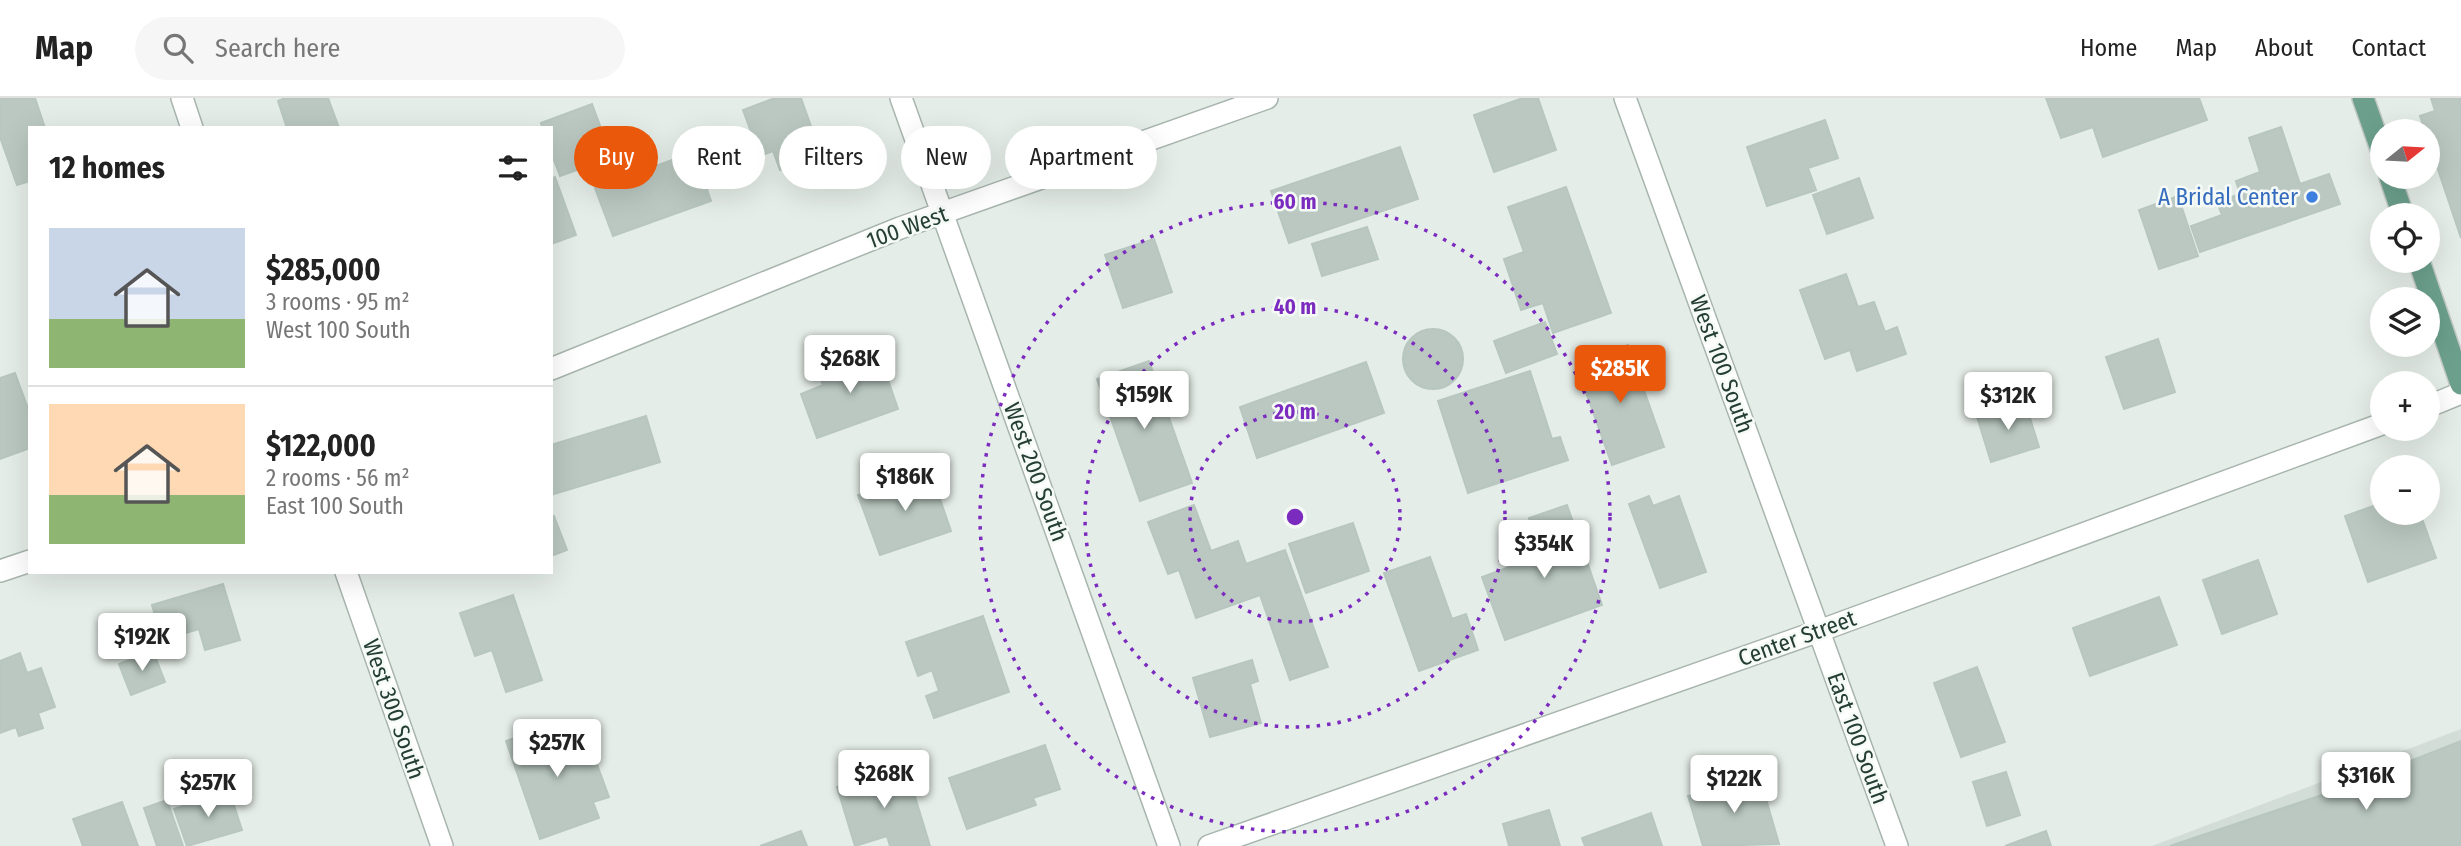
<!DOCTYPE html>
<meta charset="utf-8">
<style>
body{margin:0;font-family:"Fira Sans Condensed",sans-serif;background:#f6f6f6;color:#222;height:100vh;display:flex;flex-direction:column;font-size:26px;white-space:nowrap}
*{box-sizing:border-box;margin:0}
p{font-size:23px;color:#767676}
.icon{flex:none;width:38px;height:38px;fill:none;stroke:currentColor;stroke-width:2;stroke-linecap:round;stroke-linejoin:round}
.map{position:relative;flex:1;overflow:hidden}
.side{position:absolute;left:28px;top:28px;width:525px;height:448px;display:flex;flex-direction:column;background:#fff;border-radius:0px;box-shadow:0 7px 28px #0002}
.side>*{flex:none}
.banner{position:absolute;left:574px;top:28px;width:665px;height:63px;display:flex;gap:14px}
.needle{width:46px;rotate:72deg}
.controls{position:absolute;left:2370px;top:21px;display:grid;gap:14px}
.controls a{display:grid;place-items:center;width:70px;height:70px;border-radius:50%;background:#fff;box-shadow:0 7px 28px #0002;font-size:35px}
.price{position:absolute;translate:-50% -60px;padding:0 16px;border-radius:7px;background:#fff;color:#222;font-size:23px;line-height:46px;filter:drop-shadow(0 2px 4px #0008)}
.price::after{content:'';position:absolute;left:50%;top:42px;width:21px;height:16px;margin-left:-10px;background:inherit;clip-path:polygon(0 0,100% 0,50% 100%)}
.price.on{background:#ea580c;color:#fff}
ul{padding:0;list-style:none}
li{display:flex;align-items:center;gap:21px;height:175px;padding:0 21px}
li+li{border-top:2px solid #e0e0e0}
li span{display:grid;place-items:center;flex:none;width:196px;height:140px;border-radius:0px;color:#555}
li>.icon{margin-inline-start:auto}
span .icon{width:84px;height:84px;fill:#fffc;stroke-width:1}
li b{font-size:30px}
h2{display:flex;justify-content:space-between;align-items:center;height:84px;padding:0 21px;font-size:30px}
.tag{padding:0 24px;border-radius:32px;background:#fff;box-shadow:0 7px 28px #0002;font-size:24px;line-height:63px}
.tag.on{background:#ea580c;color:#fff}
header{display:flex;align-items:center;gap:42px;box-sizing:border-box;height:98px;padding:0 35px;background:#fff;border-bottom:2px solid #e0e0e0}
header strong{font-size:33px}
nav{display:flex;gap:38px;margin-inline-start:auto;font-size:24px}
.search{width:490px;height:63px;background:#f6f6f6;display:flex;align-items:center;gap:18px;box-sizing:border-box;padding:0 24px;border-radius:38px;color:#767676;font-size:26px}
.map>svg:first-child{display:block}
</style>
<header>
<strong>Map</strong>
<div class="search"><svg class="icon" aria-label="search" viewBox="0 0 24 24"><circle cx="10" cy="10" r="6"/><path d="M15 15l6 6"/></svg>Search here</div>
<nav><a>Home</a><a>Map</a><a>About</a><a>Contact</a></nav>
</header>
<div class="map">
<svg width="2461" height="748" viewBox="0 0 2461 748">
<rect width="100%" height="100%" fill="#e5ede8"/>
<path fill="#d3ddd7" d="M 2461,631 L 2461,748 L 2152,748 Z"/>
<path fill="#bac8c1" stroke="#b7c6bf" stroke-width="2" d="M 0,0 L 35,0 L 45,30 L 30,30 L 30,83 L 17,87 L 0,39 Z
M 285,0 L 328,0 L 339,30 L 287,30 L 278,3 Z
M 775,0 L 801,0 L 821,57 L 780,72 L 773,53 L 760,58 L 743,12 Z
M 1523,0 L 1538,0 L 1556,52 L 1494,74 L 1474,17 Z
M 2046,0 L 2199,0 L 2207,22 L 2103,59 L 2093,29 L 2061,40 Z
M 2431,0 L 2461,0 L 2461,140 L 2420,18 L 2435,13 Z
M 592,6 L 612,60 L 560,78 L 551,54 L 551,30 L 542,30 L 541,25 Z
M 1825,22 L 1838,60 L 1808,70 L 1816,92 L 1767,108 L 1747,49 Z
M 2281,29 L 2300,86 L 2329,76 L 2340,106 L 2200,154 L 2191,128 L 2222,117 L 2217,104 L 2240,96 L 2236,83 L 2260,74 L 2249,40 Z
M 1400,49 L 1418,101 L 1289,145 L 1271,93 Z
M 694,54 L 711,103 L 613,138 L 595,90 Z
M 555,79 L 576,137 L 551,146 L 551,81 Z
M 1859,80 L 1873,120 L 1827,136 L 1813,97 Z
M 1566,89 L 1611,215 L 1553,235 L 1543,205 L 1521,212 L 1504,161 L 1524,154 L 1508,109 Z
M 2178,98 L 2198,158 L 2159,171 L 2139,112 Z
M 1367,129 L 1378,161 L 1322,178 L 1312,146 Z
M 1154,141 L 1172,194 L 1123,210 L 1105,157 Z
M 1846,176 L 1858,209 L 1874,204 L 1885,234 L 1897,229 L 1906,256 L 1857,273 L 1850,252 L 1825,261 L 1800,192 Z
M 1545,224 L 1557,256 L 1506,275 L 1494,243 Z
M1403 261a30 30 0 1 1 60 0a30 30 0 1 1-60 0Z
M 2158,241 L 2175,294 L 2124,311 L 2106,259 Z
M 1628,247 L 1664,349 L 1612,367 L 1576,266 Z
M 878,253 L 898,311 L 817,340 L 801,296 L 823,287 L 818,274 Z
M 1149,263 L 1192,385 L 1140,403 L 1097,281 Z
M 1366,264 L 1384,315 L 1257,360 L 1240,309 Z
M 1530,273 L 1552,341 L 1560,339 L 1568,362 L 1468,395 L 1438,303 Z
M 15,275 L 30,316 L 30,350 L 0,361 L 0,280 Z
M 2025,304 L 2039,349 L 1991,364 L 1977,319 Z
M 646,318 L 660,364 L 551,397 L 551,347 Z
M 930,372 L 951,433 L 880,457 L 858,397 Z
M 1649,398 L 1653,408 L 1679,398 L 1706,474 L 1660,490 L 1629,406 Z
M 2382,405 L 2382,415 L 2420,415 L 2436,460 L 2368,484 L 2345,418 Z
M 1194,407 L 1211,453 L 1238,443 L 1246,466 L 1285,452 L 1328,569 L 1290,582 L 1260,497 L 1196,520 L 1179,472 L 1168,476 L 1148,424 Z
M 1567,407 L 1602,507 L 1505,542 L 1482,479 L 1542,457 L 1529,420 Z
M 554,418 L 567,452 L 551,458 L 551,420 Z
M 1353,425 L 1369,473 L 1306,495 L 1289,446 Z
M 1430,459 L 1452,521 L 1466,516 L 1478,552 L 1419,573 L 1384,475 Z
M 2258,462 L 2277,516 L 2222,536 L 2203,482 Z
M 223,486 L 240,542 L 205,552 L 199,531 L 162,542 L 152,507 Z
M 513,497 L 542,582 L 506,594 L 492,552 L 475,558 L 460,515 Z
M 2159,499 L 2177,547 L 2090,578 L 2073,530 Z
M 983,518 L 1009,594 L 934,620 L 926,598 L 939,593 L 932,572 L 918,578 L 906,544 Z
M 153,553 L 165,584 L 131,597 L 119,566 Z
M 20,555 L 27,575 L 41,570 L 55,609 L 38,615 L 43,630 L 19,638 L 16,629 L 0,635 L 0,563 Z
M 1252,562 L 1258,583 L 1250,586 L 1261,625 L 1210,639 L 1193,580 Z
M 1977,569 L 2005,644 L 1961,659 L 1934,585 Z
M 563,623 L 573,651 L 589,645 L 609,699 L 593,704 L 599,720 L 540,741 L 506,643 Z
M 2461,643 L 2461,748 L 2170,748 L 2331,694 Z
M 1045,647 L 1060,691 L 1033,700 L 1036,707 L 967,731 L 949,680 Z
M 906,669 L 930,748 L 890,748 L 887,738 L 855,748 L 837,689 Z
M 2006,674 L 2020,717 L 1987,728 L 1973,684 Z
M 1759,677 L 1779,746 L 1703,748 L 1688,698 Z
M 229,692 L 242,732 L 187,748 L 174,711 Z
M 167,702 L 183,748 L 157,748 L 144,710 Z
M 122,704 L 138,748 L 83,748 L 73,721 Z
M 1549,712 L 1560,748 L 1509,748 L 1503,726 Z
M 1651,715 L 1662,748 L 1585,748 L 1582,740 Z
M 801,733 L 807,748 L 760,748 Z
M 2046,733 L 2051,748 L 2005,748 Z"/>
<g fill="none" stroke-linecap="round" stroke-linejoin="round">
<g stroke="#a8b5ae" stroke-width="24">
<path id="minor" d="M 182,0 L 192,30
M 901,0 L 1169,748
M 1625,0 L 1897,748
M 551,271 L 900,130 L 1267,0
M 2427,309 L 2461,295
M 0,473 L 30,463
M 346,474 L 442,748
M 1209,748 L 1819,533 L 2382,326"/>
</g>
<g stroke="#c2c9c6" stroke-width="24">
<path id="major" d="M 2363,0 L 2382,54
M 2390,79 L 2403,117
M 2419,163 L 2461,286"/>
</g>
<use href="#minor" stroke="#fff" stroke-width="21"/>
<use href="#major" stroke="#6ca08d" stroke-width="21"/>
</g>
<g fill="none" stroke="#7b2cbf" stroke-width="3.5" stroke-dasharray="3.5 7">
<circle cx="1295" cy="419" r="105"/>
<circle cx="1295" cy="419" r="210"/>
<circle cx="1295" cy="419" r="315"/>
</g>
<circle fill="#3f7fe0" stroke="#f5faf7" stroke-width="2.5" cx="2312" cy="99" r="7"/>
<g text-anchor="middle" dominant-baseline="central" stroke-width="5" stroke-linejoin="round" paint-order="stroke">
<g font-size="23" fill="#366cbe" stroke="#f5faf7" text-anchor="end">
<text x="2298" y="99">A Bridal Center</text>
</g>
<g font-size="23" fill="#253e34" stroke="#f5faf7">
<text transform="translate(907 129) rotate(-20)">100 West</text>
<text transform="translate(1722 266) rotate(70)">West 100 South</text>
<text transform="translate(1036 374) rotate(70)">West 200 South</text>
<text transform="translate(1797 540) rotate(-20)">Center Street</text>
<text transform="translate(394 611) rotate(71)">West 300 South</text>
<text transform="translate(1858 640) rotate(70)">East 100 South</text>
</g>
</g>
<circle cx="1295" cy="419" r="10" fill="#7b2cbf" stroke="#f5faf7" stroke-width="3.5"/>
<g font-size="21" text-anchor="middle" font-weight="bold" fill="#7b2cbf" stroke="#f5faf7" stroke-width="5" stroke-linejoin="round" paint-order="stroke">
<text x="1295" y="111">60 m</text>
<text x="1295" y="216">40 m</text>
<text x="1295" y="321">20 m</text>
</g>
</svg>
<div class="controls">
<a><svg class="needle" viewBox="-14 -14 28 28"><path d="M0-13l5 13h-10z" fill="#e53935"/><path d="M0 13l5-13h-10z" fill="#767676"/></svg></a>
<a><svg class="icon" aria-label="locate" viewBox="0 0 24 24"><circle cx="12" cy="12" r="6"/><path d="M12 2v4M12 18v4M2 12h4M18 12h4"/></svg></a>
<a><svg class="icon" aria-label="layers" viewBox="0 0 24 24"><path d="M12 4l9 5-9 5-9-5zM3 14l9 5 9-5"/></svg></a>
<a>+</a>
<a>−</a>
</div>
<b class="price" style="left:850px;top:297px">$268K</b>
<b class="price on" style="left:1620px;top:307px">$285K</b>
<b class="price" style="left:1144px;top:333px">$159K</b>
<b class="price" style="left:2008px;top:334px">$312K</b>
<b class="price" style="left:905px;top:415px">$186K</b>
<b class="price" style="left:1544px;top:482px">$354K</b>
<b class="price" style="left:142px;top:575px">$192K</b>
<b class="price" style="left:557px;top:681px">$257K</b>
<b class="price" style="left:884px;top:712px">$268K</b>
<b class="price" style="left:2366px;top:714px">$316K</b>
<b class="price" style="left:1734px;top:717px">$122K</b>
<b class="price" style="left:208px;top:721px">$257K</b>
<div class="banner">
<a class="tag on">Buy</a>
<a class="tag">Rent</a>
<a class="tag">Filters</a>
<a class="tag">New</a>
<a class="tag">Apartment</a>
</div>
<section class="side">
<h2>12 homes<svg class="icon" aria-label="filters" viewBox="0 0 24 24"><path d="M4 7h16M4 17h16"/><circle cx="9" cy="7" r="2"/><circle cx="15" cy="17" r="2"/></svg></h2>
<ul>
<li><span style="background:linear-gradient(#c9d6e8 65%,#8fb573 0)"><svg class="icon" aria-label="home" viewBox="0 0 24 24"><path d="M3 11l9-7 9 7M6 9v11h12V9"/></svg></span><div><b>$285,000</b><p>3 rooms · 95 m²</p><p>West 100 South</p></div></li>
<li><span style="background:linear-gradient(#ffd9b3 65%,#8fb573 0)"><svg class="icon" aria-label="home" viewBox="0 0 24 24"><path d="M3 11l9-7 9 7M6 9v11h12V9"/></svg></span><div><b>$122,000</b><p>2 rooms · 56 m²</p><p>East 100 South</p></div></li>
</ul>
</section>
</div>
